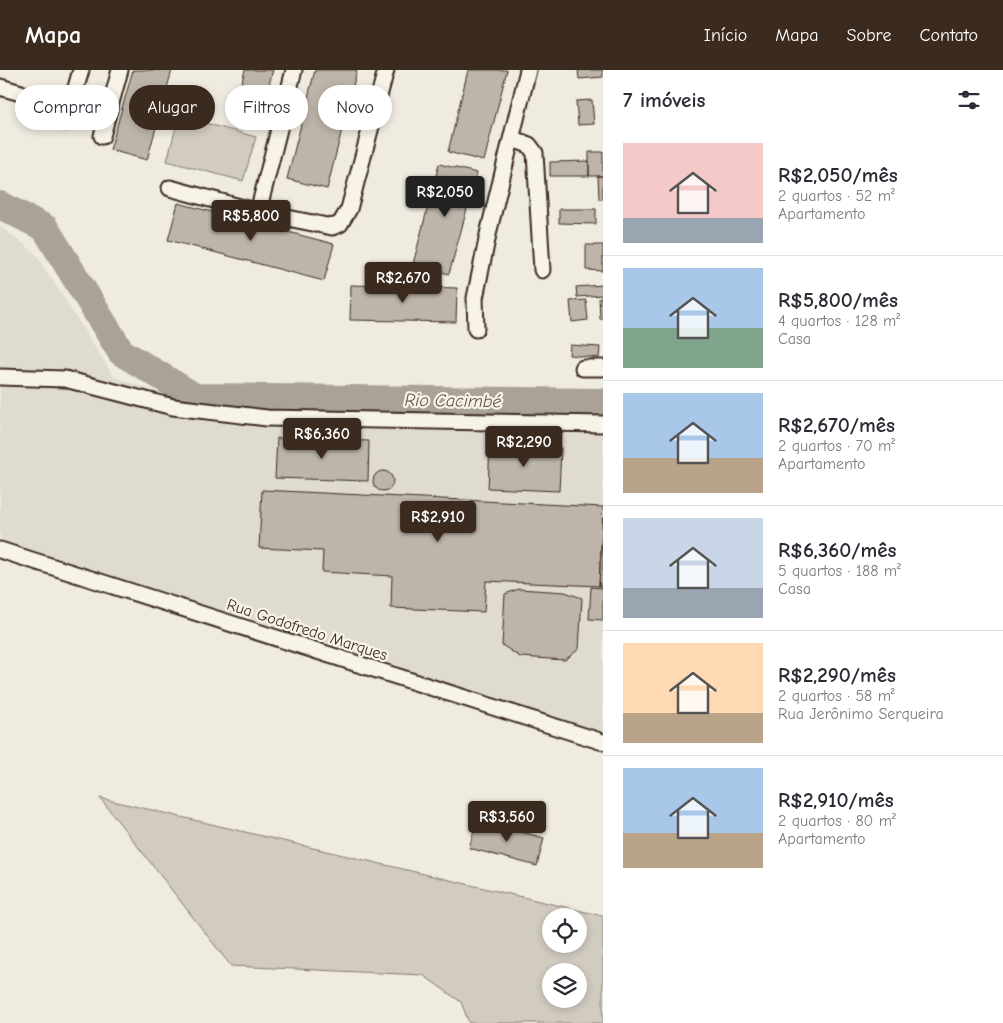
<!DOCTYPE html>
<html lang="pt">
<meta charset="utf-8">
<style>
body{margin:0;font-family:"Comic Neue",sans-serif;background:#f7f7f7;color:#2b2b33;height:100vh;display:flex;flex-direction:column;font-size:19px;white-space:nowrap}
*{box-sizing:border-box;margin:0}
p{font-size:16px;color:#7c7c81}
.icon{flex:none;width:28px;height:28px;fill:none;stroke:currentColor;stroke-width:2;stroke-linecap:round;stroke-linejoin:round}
.map{position:relative;flex:1;overflow:hidden}
.side{display:flex;flex-direction:column;background:#fff;width:400px}
.side>*{flex:none}
.guide{position:absolute;left:15px;top:15px;width:475px;height:45px;display:flex;gap:10px}
.controls{position:absolute;left:542px;top:838px;display:grid;gap:10px}
.controls a{display:grid;place-items:center;width:45px;height:45px;border-radius:50%;background:#fff;box-shadow:0 2px 8px #0003;font-size:25px}
.price{position:absolute;translate:-50% -42px;padding:0 11px;border-radius:5px;background:#3b2a1e;color:#fff;font-size:16px;line-height:32px;filter:drop-shadow(0 1px 2px #0008)}
.price::after{content:'';position:absolute;left:50%;top:30px;width:15px;height:11px;margin-left:-8px;background:inherit;clip-path:polygon(0 0,100% 0,50% 100%)}
.price.on{background:#222;color:#fff}
ul{padding:0;list-style:none}
li{display:flex;align-items:center;gap:15px;height:125px;padding:0 20px}
li+li{border-top:1px solid #e1e1e2}
li span{display:grid;place-items:center;flex:none;width:140px;height:100px;border-radius:0px;color:#555}
li>.icon{margin-inline-start:auto}
span .icon{width:60px;height:60px;fill:#fffc;stroke-width:1}
li b{font-size:21px}
h2{display:flex;justify-content:space-between;align-items:center;height:60px;padding:0 20px;font-size:21px}
.pill{padding:0 18px;border-radius:22px;background:#fff;box-shadow:0 2px 8px #0003;font-size:18px;line-height:45px}
.pill.on{background:#3b2a1e;color:#fff}
header{display:flex;align-items:center;gap:30px;box-sizing:border-box;height:70px;padding:0 25px;background:#3b2a1e;color:#fff}
header strong{font-size:24px}
nav{display:flex;gap:28px;margin-inline-start:auto;font-size:18px}
main{display:flex;flex:1;min-height:0}
.map>svg:first-child{display:block}
</style>
<header>
<strong>Mapa</strong>
<nav><a>Início</a><a>Mapa</a><a>Sobre</a><a>Contato</a></nav>
</header>
<main>
<div class="map">
<svg width="603" height="953" viewBox="0 0 603 953">
<rect width="100%" height="100%" fill="#efebe0"/>
<filter id="ink" filterUnits="userSpaceOnUse"><feTurbulence type="fractalNoise" baseFrequency=".02" numOctaves="2"/><feDisplacementMap in="SourceGraphic" scale="10" xChannelSelector="R" yChannelSelector="G"/><feConvolveMatrix kernelMatrix="1 2 1 2 8 2 1 2 1" color-interpolation-filters="sRGB"/></filter>
<g filter="url(#ink)">
<path fill="#e0dbd0" d="M 0,156 L 35,183 L 114,307 L 200,337 L 362,359 L 603,364 L 603,662 L 0,473 Z"/>
<path fill="#d1cbc0" stroke="#867a6f" fill-rule="evenodd" d="M 179,46 L 256,67 L 243,111 L 167,91 Z
M 100,728 L 603,846 L 603,953 L 469,953 L 461,932 L 423,905 L 231,896 ZM 551,846 L 579,846 L 579,874 L 551,874 ZM 551,901 L 579,901 L 579,929 L 551,929 Z"/>
<g fill="none" stroke-linecap="round" stroke-linejoin="round">
<path stroke="#aaa296" stroke-width="28" d="M 0,135 L 45,158 L 121,282 L 195,327 L 603,332"/>
</g>
<path fill="#bdb5aa" stroke="#3b2a1e" d="M 133,0 L 172,0 L 147,90 L 110,80 Z
M 245,0 L 273,0 L 267,22 L 241,15 Z
M 315,0 L 357,0 L 327,119 L 287,109 Z
M 468,0 L 507,0 L 484,91 L 448,82 Z
M 578,0 L 603,0 L 603,7 L 579,9 Z
M 592,30 L 594,54 L 578,55 L 576,31 Z
M 245,31 L 258,35 L 253,54 L 240,50 Z
M 589,82 L 603,82 L 603,106 L 589,106 Z
M 589,91 L 589,106 L 550,106 L 550,92 Z
M 439,94 L 477,103 L 449,204 L 413,194 Z
M 598,106 L 603,106 L 603,129 L 599,129 Z
M 178,133 L 334,174 L 324,211 L 168,170 Z
M 559,139 L 596,139 L 596,154 L 559,153 Z
M 586,175 L 603,175 L 603,201 L 586,200 Z
M 351,215 L 457,218 L 456,252 L 350,250 Z
M 603,215 L 603,225 L 577,227 L 576,217 Z
M 599,228 L 603,228 L 603,249 L 600,249 Z
M 586,230 L 588,250 L 572,252 L 570,231 Z
M 570,275 L 600,277 L 599,288 L 569,285 Z
M 277,368 L 369,371 L 368,411 L 275,408 Z
M 490,375 L 561,378 L 559,421 L 488,418 Z
M373 411a10 10 0 1 1 20 0a10 10 0 1 1-20 0Z
M 262,420 L 603,437 L 599,516 L 486,511 L 484,542 L 391,538 L 392,506 L 322,502 L 323,481 L 259,478 Z
M 603,447 L 603,516 L 599,516 Z
M 591,517 L 603,518 L 603,550 L 589,549 Z
M 519,519 L 565,522 L 582,528 L 579,579 L 565,590 L 520,587 L 502,575 L 505,524 Z
M 477,750 L 544,768 L 537,796 L 469,778 Z"/>
<g fill="none" stroke-linecap="round" stroke-linejoin="round">
<g stroke="#3b2a1e" stroke-width="19">
<path id="minor" d="M 294,0 L 258,142 L 332,157 L 340,154 L 349,139 L 386,0
M 0,17 L 21,23
M 66,52 L 81,0
M 102,66 L 120,0
M 513,69 L 529,75 L 535,83 L 542,200
M 170,118 L 258,142
M 476,259 L 475,228 L 489,160 L 528,0
M 583,298 L 603,298
M 0,307 L 65,309 L 173,337 L 267,348 L 603,354
M 0,480 L 603,672"/>
</g>
<use href="#minor" stroke="#f7f3e8" stroke-width="15"/>
</g>
</g>
<g text-anchor="middle" dominant-baseline="central" stroke-width="4.5" stroke-linejoin="round" paint-order="stroke">
<g font-size="16" fill="#3b2a1e" stroke="#f7f3e8">
<text transform="translate(307 560) rotate(18)">Rua Godofredo Marques</text>
</g>
<g font-size="18" font-style="italic" fill="#625448" stroke="#f7f3e8">
<text transform="translate(453 331) rotate(1)">Rio Cacimbé</text>
</g>
</g>
</svg>
<div class="controls">
<a><svg class="icon" aria-label="locate" viewBox="0 0 24 24"><circle cx="12" cy="12" r="6"/><path d="M12 2v4M12 18v4M2 12h4M18 12h4"/></svg></a>
<a><svg class="icon" aria-label="layers" viewBox="0 0 24 24"><path d="M12 4l9 5-9 5-9-5zM3 14l9 5 9-5"/></svg></a>
</div>
<b class="price on" style="left:445px;top:148px">R$2,050</b>
<b class="price" style="left:251px;top:172px">R$5,800</b>
<b class="price" style="left:403px;top:234px">R$2,670</b>
<b class="price" style="left:322px;top:390px">R$6,360</b>
<b class="price" style="left:524px;top:398px">R$2,290</b>
<b class="price" style="left:438px;top:473px">R$2,910</b>
<b class="price" style="left:507px;top:773px">R$3,560</b>
<div class="guide">
<a class="pill">Comprar</a>
<a class="pill on">Alugar</a>
<a class="pill">Filtros</a>
<a class="pill">Novo</a>
</div>
</div>
<section class="side">
<h2>7 imóveis<svg class="icon" aria-label="filters" viewBox="0 0 24 24"><path d="M4 7h16M4 17h16"/><circle cx="9" cy="7" r="2"/><circle cx="15" cy="17" r="2"/></svg></h2>
<ul>
<li><span style="background:linear-gradient(#f6c9c9 75%,#9aa5b1 0)"><svg class="icon" aria-label="home" viewBox="0 0 24 24"><path d="M3 11l9-7 9 7M6 9v11h12V9"/></svg></span><div><b>R$2,050/mês</b><p>2 quartos · 52 m²</p><p>Apartamento</p></div></li>
<li><span style="background:linear-gradient(#a9c7e8 60%,#7fa58c 0)"><svg class="icon" aria-label="home" viewBox="0 0 24 24"><path d="M3 11l9-7 9 7M6 9v11h12V9"/></svg></span><div><b>R$5,800/mês</b><p>4 quartos · 128 m²</p><p>Casa</p></div></li>
<li><span style="background:linear-gradient(#a9c7e8 65%,#b9a48a 0)"><svg class="icon" aria-label="home" viewBox="0 0 24 24"><path d="M3 11l9-7 9 7M6 9v11h12V9"/></svg></span><div><b>R$2,670/mês</b><p>2 quartos · 70 m²</p><p>Apartamento</p></div></li>
<li><span style="background:linear-gradient(#c9d6e8 70%,#9aa5b1 0)"><svg class="icon" aria-label="home" viewBox="0 0 24 24"><path d="M3 11l9-7 9 7M6 9v11h12V9"/></svg></span><div><b>R$6,360/mês</b><p>5 quartos · 188 m²</p><p>Casa</p></div></li>
<li><span style="background:linear-gradient(#ffd9b3 70%,#b9a48a 0)"><svg class="icon" aria-label="home" viewBox="0 0 24 24"><path d="M3 11l9-7 9 7M6 9v11h12V9"/></svg></span><div><b>R$2,290/mês</b><p>2 quartos · 58 m²</p><p>Rua Jerônimo Serqueira</p></div></li>
<li><span style="background:linear-gradient(#a9c7e8 65%,#b9a48a 0)"><svg class="icon" aria-label="home" viewBox="0 0 24 24"><path d="M3 11l9-7 9 7M6 9v11h12V9"/></svg></span><div><b>R$2,910/mês</b><p>2 quartos · 80 m²</p><p>Apartamento</p></div></li>
</ul>
</section>
</main>
